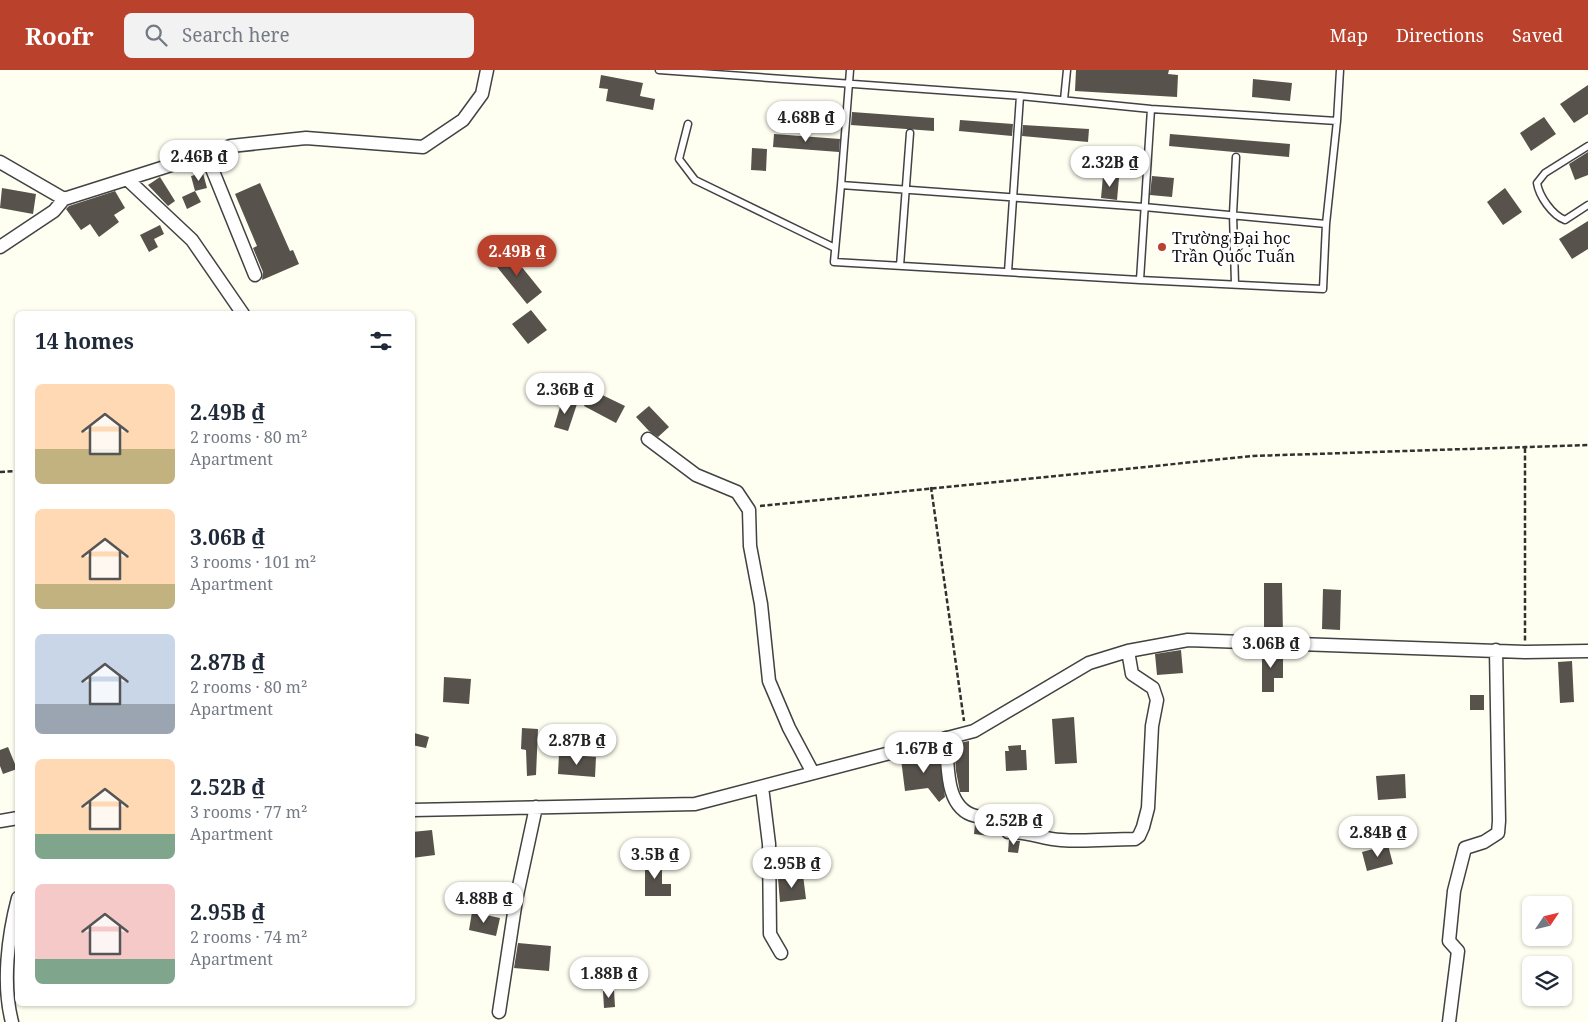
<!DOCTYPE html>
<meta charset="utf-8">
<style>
body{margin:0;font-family:"Noto Serif",serif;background:#f2f2f3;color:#1f2937;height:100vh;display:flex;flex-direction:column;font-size:19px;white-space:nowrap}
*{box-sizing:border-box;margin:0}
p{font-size:16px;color:#747a83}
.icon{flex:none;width:28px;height:28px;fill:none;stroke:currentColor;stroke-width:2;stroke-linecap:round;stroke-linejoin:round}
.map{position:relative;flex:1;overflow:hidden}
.side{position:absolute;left:15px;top:241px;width:400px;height:695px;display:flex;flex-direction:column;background:#fff;border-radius:8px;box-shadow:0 1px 4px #0004}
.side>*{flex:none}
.needle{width:32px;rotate:55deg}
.tools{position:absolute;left:1522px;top:826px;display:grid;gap:10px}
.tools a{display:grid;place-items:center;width:50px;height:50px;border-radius:8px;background:#fff;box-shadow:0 1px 4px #0004;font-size:25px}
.price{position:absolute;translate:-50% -42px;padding:0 11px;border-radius:18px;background:#fff;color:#222;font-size:16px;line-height:32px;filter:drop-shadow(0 1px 2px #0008)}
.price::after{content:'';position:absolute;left:50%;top:30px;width:15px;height:11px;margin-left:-8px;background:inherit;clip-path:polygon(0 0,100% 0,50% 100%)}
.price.active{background:#ba412c;color:#fff}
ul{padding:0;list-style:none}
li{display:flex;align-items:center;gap:15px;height:125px;padding:0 20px}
li span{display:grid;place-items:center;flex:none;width:140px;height:100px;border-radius:8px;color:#555}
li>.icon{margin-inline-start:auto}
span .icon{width:60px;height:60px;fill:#fffc;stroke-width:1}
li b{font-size:21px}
h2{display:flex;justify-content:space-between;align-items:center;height:60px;padding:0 20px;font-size:21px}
header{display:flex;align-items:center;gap:30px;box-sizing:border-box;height:70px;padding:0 25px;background:#ba412c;color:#fff}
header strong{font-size:24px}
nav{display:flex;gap:28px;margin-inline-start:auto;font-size:18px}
.search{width:350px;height:45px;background:#f2f2f3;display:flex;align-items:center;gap:12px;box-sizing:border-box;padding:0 18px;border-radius:8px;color:#747a83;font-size:19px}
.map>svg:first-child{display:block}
</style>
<header>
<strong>Roofr</strong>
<div class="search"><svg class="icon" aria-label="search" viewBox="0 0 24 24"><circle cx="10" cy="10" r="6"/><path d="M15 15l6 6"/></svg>Search here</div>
<nav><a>Map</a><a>Directions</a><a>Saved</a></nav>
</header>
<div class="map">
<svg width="1588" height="952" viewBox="0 0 1588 952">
<rect width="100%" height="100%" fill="#fefef1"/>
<path fill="#57524b" d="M 1076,0 L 1169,0 L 1168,4 L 1178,5 L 1177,27 L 1075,21 Z
M 601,5 L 643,13 L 640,26 L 655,29 L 653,40 L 606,31 L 608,19 L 599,18 Z
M 1253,9 L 1292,13 L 1290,31 L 1252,27 Z
M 1588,15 L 1588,44 L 1574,53 L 1560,34 Z
M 852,42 L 934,48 L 934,61 L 851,55 Z
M 1544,47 L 1556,64 L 1531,81 L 1520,63 Z
M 960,50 L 1013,54 L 1012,66 L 959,61 Z
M 1023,55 L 1089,59 L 1088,72 L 1022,66 Z
M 774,64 L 840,69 L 839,82 L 773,77 Z
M 1170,64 L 1290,74 L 1289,87 L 1169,76 Z
M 752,78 L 767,79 L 766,101 L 751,100 Z
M 1588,82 L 1588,105 L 1575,110 L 1569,94 Z
M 203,103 L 207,118 L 195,121 L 191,106 Z
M 1103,106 L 1119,108 L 1117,130 L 1101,128 Z
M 1152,106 L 1174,108 L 1172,127 L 1150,125 Z
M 160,107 L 175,131 L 168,136 L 148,115 Z
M 260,113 L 290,181 L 293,180 L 299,194 L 262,210 L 263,202 L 253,178 L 257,176 L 235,124 Z
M 2,118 L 36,124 L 33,144 L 0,138 Z
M 1505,118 L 1522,142 L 1503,155 L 1487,132 Z
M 115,121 L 125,138 L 114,145 L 119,152 L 99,167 L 90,154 L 81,160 L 66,139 L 69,136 Z
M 195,121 L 201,132 L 187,139 L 182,127 Z
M 1588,151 L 1588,179 L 1572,189 L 1559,169 Z
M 160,155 L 164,164 L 154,169 L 158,177 L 149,182 L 140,165 Z
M 508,180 L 542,222 L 527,234 L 493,192 Z
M 531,240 L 547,260 L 528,274 L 512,254 Z
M 592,320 L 625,336 L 616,353 L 584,336 Z
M 562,330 L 577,334 L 568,361 L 554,357 Z
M 649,336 L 669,357 L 658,367 L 649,361 L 636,347 Z
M 1264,513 L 1282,513 L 1283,565 L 1264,565 Z
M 1323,519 L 1341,520 L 1340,560 L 1322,559 Z
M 1181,580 L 1183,603 L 1157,605 L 1155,584 Z
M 1262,581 L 1283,582 L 1283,608 L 1274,608 L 1274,622 L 1262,622 Z
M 1572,591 L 1574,632 L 1560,633 L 1558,592 Z
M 444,607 L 471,609 L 469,634 L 443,632 Z
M 1470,625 L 1484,625 L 1484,640 L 1470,640 Z
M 1074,647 L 1077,693 L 1055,694 L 1052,649 Z
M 522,658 L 538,659 L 536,705 L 527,706 L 526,680 L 521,679 Z
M 414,663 L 429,667 L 426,678 L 412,675 Z
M 969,671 L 969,722 L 960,722 L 956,701 L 954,674 Z
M 1021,675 L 1021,680 L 1026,680 L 1027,700 L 1006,701 L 1005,681 L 1009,681 L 1008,676 Z
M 8,677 L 17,699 L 3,704 L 0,696 L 0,680 Z
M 934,683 L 939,683 L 945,727 L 939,732 L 928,718 L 905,721 L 901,689 Z
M 559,684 L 596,687 L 595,707 L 558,704 Z
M 1405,704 L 1406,728 L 1378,730 L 1376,706 Z
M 975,754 L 991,755 L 990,766 L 974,764 Z
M 432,760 L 435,785 L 412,788 L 412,762 Z
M 1009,770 L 1020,771 L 1018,783 L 1008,782 Z
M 1388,775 L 1393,794 L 1367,801 L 1362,782 Z
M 645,791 L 662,791 L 662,814 L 671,814 L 671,826 L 645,826 Z
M 803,805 L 806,829 L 780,832 L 778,808 Z
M 472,842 L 500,848 L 496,866 L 469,860 Z
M 518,873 L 551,876 L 549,901 L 514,898 Z
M 614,920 L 615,937 L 604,938 L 603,921 Z"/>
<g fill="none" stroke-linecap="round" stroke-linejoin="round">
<g stroke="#424242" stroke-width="9">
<path id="service" d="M 659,0 L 1020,26 L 1151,39 L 1337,51 L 1326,154 L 1323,219 L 1140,210 L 1151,39
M 850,0 L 841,115 L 1144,137 L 1326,154
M 1064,30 L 1067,0
M 1337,51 L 1340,0
M 688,54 L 679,89 L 695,110 L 835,178
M 1588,76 L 1545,103 L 1537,113 C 1539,126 1552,145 1565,150 L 1588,135
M 841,115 L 834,192 L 1140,210
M 900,196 L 910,63
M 1008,202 L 1020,26
M 1235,214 L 1233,144 L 1236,87"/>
</g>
<g stroke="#424242" stroke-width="15">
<path id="minor" d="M 206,84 L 255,205
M 0,92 L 64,129 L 231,76 L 306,68 L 423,77 L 463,50 L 482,24 L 487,0
M 127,109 L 192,170 L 243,244
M 0,177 L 54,141 L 64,129
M 648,369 L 696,405 L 737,422 L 749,440 L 750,476 L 761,534 L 769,611 L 789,658 L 813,703
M 946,668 C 948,693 944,739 976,746 C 983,748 992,746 999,747 L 1008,762 C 1026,761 1043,769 1061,770 C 1086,772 1110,769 1135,769 L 1139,766 L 1143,757 L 1148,738 L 1152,656 L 1157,630 L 1153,618 L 1132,604 L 1128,581
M 762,717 L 769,774 L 770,864 L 781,883
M 412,740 L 695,734 L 974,661 L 1089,593 L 1128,581 L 1188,570 L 1525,582 L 1588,581
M 0,751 L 18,748
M 499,942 L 516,830 L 536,737
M 12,952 C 2,914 8,866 18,828
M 1449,952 L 1458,881 L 1449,871 L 1454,821 L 1465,778 L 1484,772 L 1498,763 L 1499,751 L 1496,580"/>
</g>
<path stroke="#313131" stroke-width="2.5" stroke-dasharray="5 2.5" stroke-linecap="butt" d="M 1525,378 L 1525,571
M 0,402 L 18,401
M 931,417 L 964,651
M 760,436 L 1253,386 L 1588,375"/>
<use href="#service" stroke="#fff" stroke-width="6"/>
<use href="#minor" stroke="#fff" stroke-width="12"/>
</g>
<circle fill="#ba412c" stroke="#fff" stroke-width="2" cx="1162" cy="177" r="5"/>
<g text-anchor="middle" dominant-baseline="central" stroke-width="5" stroke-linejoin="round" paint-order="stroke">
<g font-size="16" fill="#0f0f0f" stroke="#fff" text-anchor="start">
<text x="1172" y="168">Trường Đại học<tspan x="1172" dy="18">Trần Quốc Tuấn</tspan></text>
</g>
</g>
</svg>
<div class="tools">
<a><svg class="needle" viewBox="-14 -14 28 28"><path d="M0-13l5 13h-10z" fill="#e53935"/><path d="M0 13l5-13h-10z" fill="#747a83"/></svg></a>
<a><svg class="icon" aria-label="layers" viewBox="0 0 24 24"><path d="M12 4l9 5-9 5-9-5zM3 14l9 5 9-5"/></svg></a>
</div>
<b class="price" style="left:806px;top:73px">4.68B ₫</b>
<b class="price" style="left:199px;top:112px">2.46B ₫</b>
<b class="price" style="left:1110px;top:118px">2.32B ₫</b>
<b class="price active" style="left:517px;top:207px">2.49B ₫</b>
<b class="price" style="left:565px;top:345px">2.36B ₫</b>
<b class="price" style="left:1271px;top:599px">3.06B ₫</b>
<b class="price" style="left:577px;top:696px">2.87B ₫</b>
<b class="price" style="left:924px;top:704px">1.67B ₫</b>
<b class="price" style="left:1014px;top:776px">2.52B ₫</b>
<b class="price" style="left:1378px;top:788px">2.84B ₫</b>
<b class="price" style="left:655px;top:810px">3.5B ₫</b>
<b class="price" style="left:792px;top:819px">2.95B ₫</b>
<b class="price" style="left:484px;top:854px">4.88B ₫</b>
<b class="price" style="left:609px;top:929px">1.88B ₫</b>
<section class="side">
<h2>14 homes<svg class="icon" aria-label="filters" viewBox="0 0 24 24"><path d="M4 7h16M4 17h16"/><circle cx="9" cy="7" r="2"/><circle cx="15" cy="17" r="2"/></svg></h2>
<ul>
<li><span style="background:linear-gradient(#ffd9b3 65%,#c2b280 0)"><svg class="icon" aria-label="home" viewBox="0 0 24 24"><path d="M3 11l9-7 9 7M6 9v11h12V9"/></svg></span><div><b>2.49B ₫</b><p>2 rooms · 80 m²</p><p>Apartment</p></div></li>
<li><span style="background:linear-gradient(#ffd9b3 75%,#c2b280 0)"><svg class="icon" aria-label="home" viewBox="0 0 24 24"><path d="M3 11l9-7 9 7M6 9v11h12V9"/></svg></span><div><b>3.06B ₫</b><p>3 rooms · 101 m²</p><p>Apartment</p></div></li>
<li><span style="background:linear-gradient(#c9d6e8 70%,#9aa5b1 0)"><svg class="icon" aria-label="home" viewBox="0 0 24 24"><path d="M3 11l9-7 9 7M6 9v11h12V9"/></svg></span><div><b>2.87B ₫</b><p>2 rooms · 80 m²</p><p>Apartment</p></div></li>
<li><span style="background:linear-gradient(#ffd9b3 75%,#7fa58c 0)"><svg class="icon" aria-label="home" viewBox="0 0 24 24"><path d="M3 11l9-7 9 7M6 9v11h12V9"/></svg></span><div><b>2.52B ₫</b><p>3 rooms · 77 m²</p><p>Apartment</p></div></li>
<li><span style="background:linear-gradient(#f6c9c9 75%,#7fa58c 0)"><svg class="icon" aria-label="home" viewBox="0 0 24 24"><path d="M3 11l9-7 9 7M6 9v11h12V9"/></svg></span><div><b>2.95B ₫</b><p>2 rooms · 74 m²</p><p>Apartment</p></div></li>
</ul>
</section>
</div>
